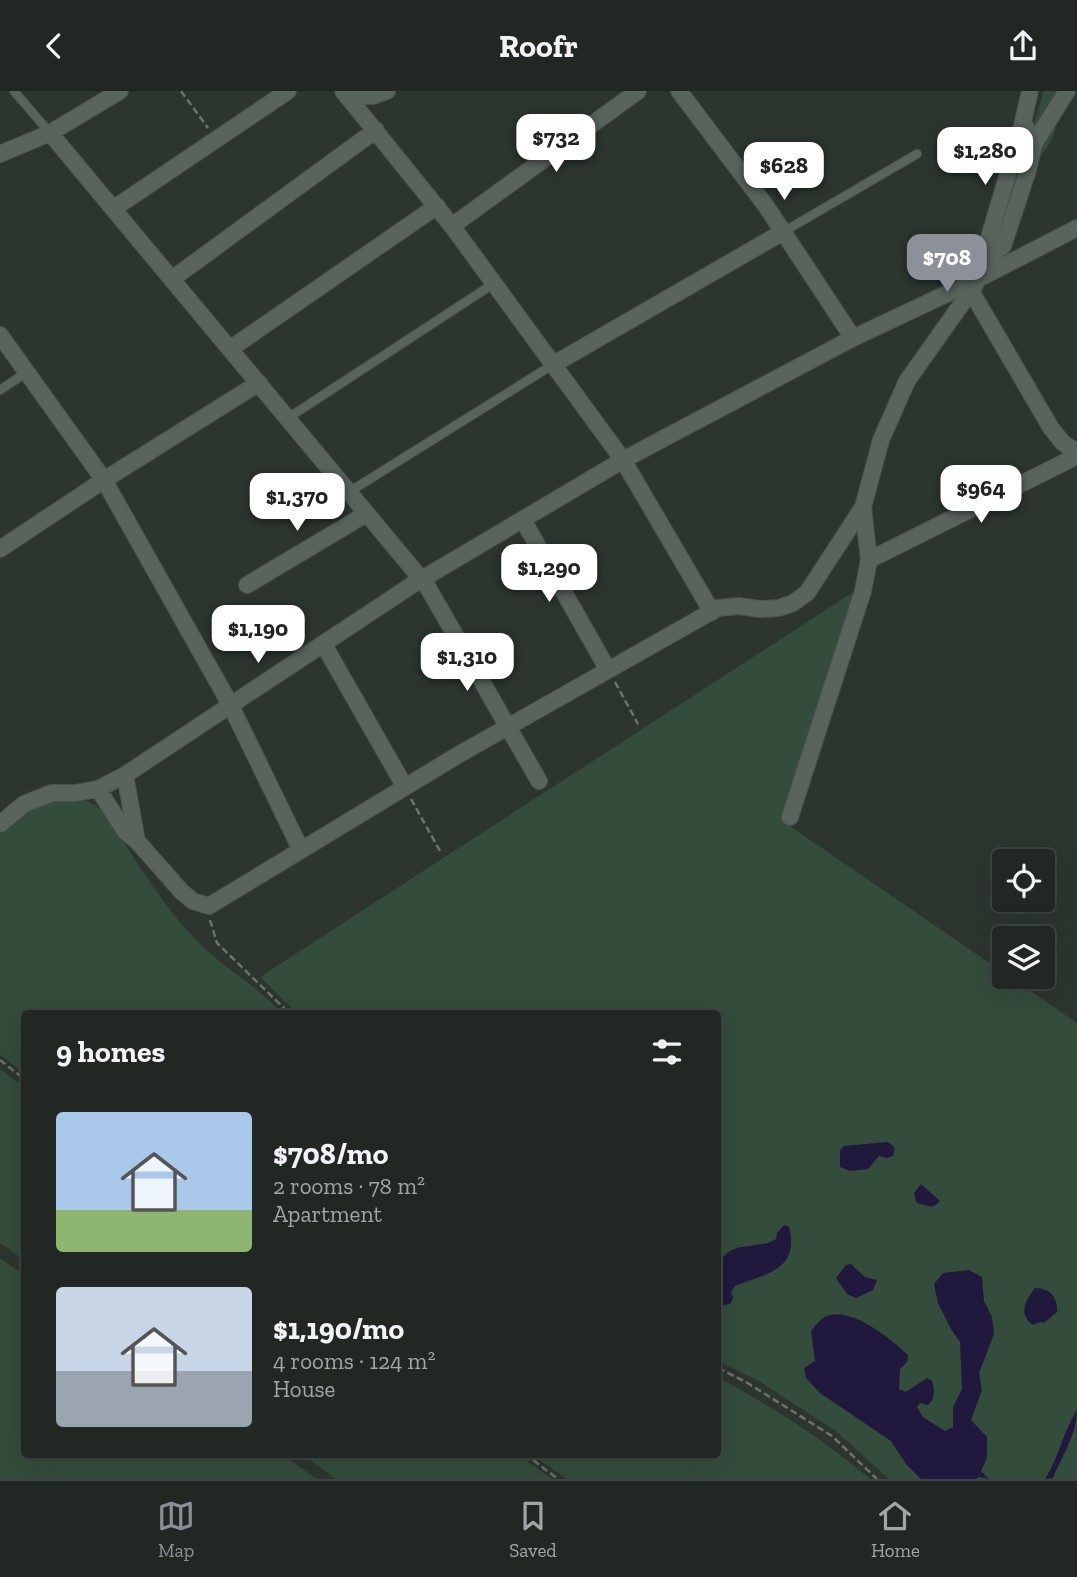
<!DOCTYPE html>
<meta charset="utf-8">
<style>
body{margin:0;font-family:"Zilla Slab",serif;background:#2d3430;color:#f1f3f6;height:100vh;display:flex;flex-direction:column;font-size:26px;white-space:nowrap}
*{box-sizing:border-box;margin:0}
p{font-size:23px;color:#a2a6a6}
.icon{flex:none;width:38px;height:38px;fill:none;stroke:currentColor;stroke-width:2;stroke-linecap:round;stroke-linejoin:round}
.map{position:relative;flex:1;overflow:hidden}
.sheet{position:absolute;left:21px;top:919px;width:700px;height:448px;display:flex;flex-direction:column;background:#212823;border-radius:7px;box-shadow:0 7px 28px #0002,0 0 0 2px #3e4441}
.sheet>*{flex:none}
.fabs{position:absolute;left:992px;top:758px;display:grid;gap:14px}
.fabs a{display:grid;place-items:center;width:63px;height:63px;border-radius:7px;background:#212823;box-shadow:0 7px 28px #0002,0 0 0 2px #3e4441;font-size:35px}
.price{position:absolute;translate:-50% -60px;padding:0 16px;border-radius:14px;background:#fff;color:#222;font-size:23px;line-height:46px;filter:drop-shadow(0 2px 4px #0008)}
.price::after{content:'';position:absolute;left:50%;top:42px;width:21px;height:16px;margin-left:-10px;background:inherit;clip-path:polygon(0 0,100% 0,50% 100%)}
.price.active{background:#8c9099;color:#fff}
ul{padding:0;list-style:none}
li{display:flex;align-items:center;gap:21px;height:175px;padding:0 35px}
li span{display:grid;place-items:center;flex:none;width:196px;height:140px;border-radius:7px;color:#555}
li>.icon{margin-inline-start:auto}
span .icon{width:84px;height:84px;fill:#fffc;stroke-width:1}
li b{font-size:30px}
h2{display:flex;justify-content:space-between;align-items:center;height:84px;padding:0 35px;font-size:30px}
header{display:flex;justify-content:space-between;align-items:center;height:91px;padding:0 35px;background:#212823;font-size:32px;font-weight:800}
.tabs{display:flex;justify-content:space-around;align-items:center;height:98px;border-top:2px solid #3e4441;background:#212823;font-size:19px;color:#a2a6a6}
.tabs a{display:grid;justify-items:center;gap:4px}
.tabs .active{color:#8c9099}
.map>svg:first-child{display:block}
</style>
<header><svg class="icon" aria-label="back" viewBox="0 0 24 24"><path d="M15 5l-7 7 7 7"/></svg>Roofr<svg class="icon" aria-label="share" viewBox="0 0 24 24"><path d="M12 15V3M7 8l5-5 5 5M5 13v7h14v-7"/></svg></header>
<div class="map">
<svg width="1077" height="1388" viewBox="0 0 1077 1388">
<rect width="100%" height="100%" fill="#2c362f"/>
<path fill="#344c3c" d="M 1044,0 L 1066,0 L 1052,49 L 1029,83 L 992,164 Z
M 855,500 L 784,731 L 1004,882 L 1004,886 L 1010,886 L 1077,932 L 1077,1388 L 889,1388 L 837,1341 L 759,1290 L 718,1270 L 718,922 L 297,922 L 260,886 Z
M 57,707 C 79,708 88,706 105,723 C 136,768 161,814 200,853 C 225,878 258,896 282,922 L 24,922 L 24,982 L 0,964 L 0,741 L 26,720 Z
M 0,978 L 24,996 L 24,1169 L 0,1152 Z
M 0,1167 L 24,1184 L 24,1363 L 281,1363 L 317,1388 L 0,1388 Z
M 718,1286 C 773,1317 822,1347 870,1388 L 567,1388 L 531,1363 L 718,1363 Z
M 301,1363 L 517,1363 L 552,1388 L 336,1388 Z"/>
<path fill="#21193d" d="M 888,1051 L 895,1057 L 893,1065 L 887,1067 L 879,1065 L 868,1078 L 850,1080 L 840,1076 L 840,1059 L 844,1055 Z
M 921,1093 L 940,1110 C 933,1119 926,1115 916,1111 L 914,1102 Z
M 784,1134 L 789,1136 C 800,1179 767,1182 735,1195 L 731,1201 L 733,1206 L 731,1212 L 723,1215 L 718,1215 C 717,1186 711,1158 749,1155 C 760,1153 766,1154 776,1148 L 777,1142 Z
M 851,1173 L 865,1186 L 877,1189 L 873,1199 L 856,1207 L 847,1203 L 836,1187 L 846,1174 Z
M 969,1179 L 982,1186 L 984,1210 L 992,1226 L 994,1243 L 979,1282 L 982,1299 L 971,1329 L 987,1346 L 987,1367 L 981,1380 L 989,1388 L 979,1386 L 976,1388 L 921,1388 L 906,1373 L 891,1350 L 820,1302 L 806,1287 L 804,1277 L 815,1270 L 811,1240 C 814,1236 818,1231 822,1228 C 845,1210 891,1248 908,1264 L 907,1271 L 900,1278 L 899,1298 L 906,1301 L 927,1287 L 932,1290 C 935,1300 935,1307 928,1314 L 920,1312 L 917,1316 L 923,1326 L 945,1340 L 953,1336 L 953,1316 L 962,1298 L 960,1251 L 951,1238 L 938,1212 L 934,1193 L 943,1182 Z
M 1035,1197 C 1050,1197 1058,1206 1057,1221 L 1044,1232 L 1040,1231 L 1033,1234 C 1018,1223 1025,1210 1035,1197 Z
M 1077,1319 C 1077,1343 1062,1365 1053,1387 L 1045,1388 C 1059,1367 1063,1340 1077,1319 Z"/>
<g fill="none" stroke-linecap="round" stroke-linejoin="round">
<g stroke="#4a524d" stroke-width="10">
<path id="lane" d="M 14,0 L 50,42
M 783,141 L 917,63
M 0,299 L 27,281
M 288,327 L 493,193
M 349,401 L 554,273"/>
</g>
<g stroke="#4a524d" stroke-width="18">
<path id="street" d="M 343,0 L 452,135 L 623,369 L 712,521
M 679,0 L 766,115 L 853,247
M 346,4 L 373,5 L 387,0
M 50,42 L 427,495 L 539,690
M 1034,53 L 1067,0
M 0,63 L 50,42 L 120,0
M 113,118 L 288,0
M 452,135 L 638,0
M 983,170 L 1003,155 L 1028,79 L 1034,53 L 1023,31
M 172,188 L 376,39
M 971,200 L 1051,337 L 1063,352 L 1077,361
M 0,244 L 104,389 L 230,613 L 301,759
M 230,258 L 437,115
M 554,273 L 783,141
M 523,429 L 608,579
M 0,458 L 104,389 L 259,292
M 869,469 L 1077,365
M 247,494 L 366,423
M 324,554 L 405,696
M 125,684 L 137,750
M 98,698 L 125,740 L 137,750 L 182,801 L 193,810 L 209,815 L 458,664 L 718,517 L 739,515 L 760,518 L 779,517 L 793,512 L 807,502 L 863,416
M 790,726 L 863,500 L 869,469 L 863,416 L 881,349 L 907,290 L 975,194 L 1022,35 L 1030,0
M 0,733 L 24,713 L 52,702 L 75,702 L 98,698 L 125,684 L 412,494 L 623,369 L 853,247 L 976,189 L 1077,137"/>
</g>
<path stroke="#6b736d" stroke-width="2.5" stroke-dasharray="7 3.5" stroke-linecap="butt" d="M 181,0 L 208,37
M 615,591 L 638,633
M 411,708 L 440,760
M 210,829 L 217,852 L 289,922
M 0,969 L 24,988
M 718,1277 L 746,1291 L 832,1345 L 877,1388
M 525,1363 L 558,1388"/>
<use href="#lane" stroke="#59645d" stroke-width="8"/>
<use href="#street" stroke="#59645d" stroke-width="16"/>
</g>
</svg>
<div class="fabs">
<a><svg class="icon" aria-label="locate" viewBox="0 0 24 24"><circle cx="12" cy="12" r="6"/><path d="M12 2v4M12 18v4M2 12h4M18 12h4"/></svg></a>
<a><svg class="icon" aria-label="layers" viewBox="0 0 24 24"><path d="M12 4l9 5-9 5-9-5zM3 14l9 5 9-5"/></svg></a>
</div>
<b class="price" style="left:556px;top:83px">$732</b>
<b class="price" style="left:985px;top:96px">$1,280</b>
<b class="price" style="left:784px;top:111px">$628</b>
<b class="price active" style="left:947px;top:203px">$708</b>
<b class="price" style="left:981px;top:434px">$964</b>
<b class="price" style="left:297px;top:442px">$1,370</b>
<b class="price" style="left:549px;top:513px">$1,290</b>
<b class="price" style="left:258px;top:574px">$1,190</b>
<b class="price" style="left:467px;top:602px">$1,310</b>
<section class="sheet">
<h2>9 homes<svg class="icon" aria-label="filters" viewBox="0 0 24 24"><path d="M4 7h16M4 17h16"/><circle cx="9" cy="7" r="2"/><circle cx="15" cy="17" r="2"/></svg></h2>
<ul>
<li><span style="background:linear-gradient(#a9c7e8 70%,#8fb573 0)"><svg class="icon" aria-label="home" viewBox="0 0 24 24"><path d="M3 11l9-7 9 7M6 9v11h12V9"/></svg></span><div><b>$708/mo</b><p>2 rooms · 78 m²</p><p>Apartment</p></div></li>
<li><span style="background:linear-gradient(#c9d6e8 60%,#9aa5b1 0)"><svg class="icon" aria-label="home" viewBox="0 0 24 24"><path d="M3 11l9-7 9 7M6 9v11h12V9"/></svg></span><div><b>$1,190/mo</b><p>4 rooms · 124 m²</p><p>House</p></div></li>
</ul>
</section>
</div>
<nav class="tabs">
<a class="active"><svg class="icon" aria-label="map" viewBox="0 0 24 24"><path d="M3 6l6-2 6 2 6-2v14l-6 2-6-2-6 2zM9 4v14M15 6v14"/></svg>Map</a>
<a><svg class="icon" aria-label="saved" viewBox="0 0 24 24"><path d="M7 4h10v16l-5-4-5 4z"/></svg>Saved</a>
<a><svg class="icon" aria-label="home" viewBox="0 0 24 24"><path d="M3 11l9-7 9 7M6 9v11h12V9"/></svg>Home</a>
</nav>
